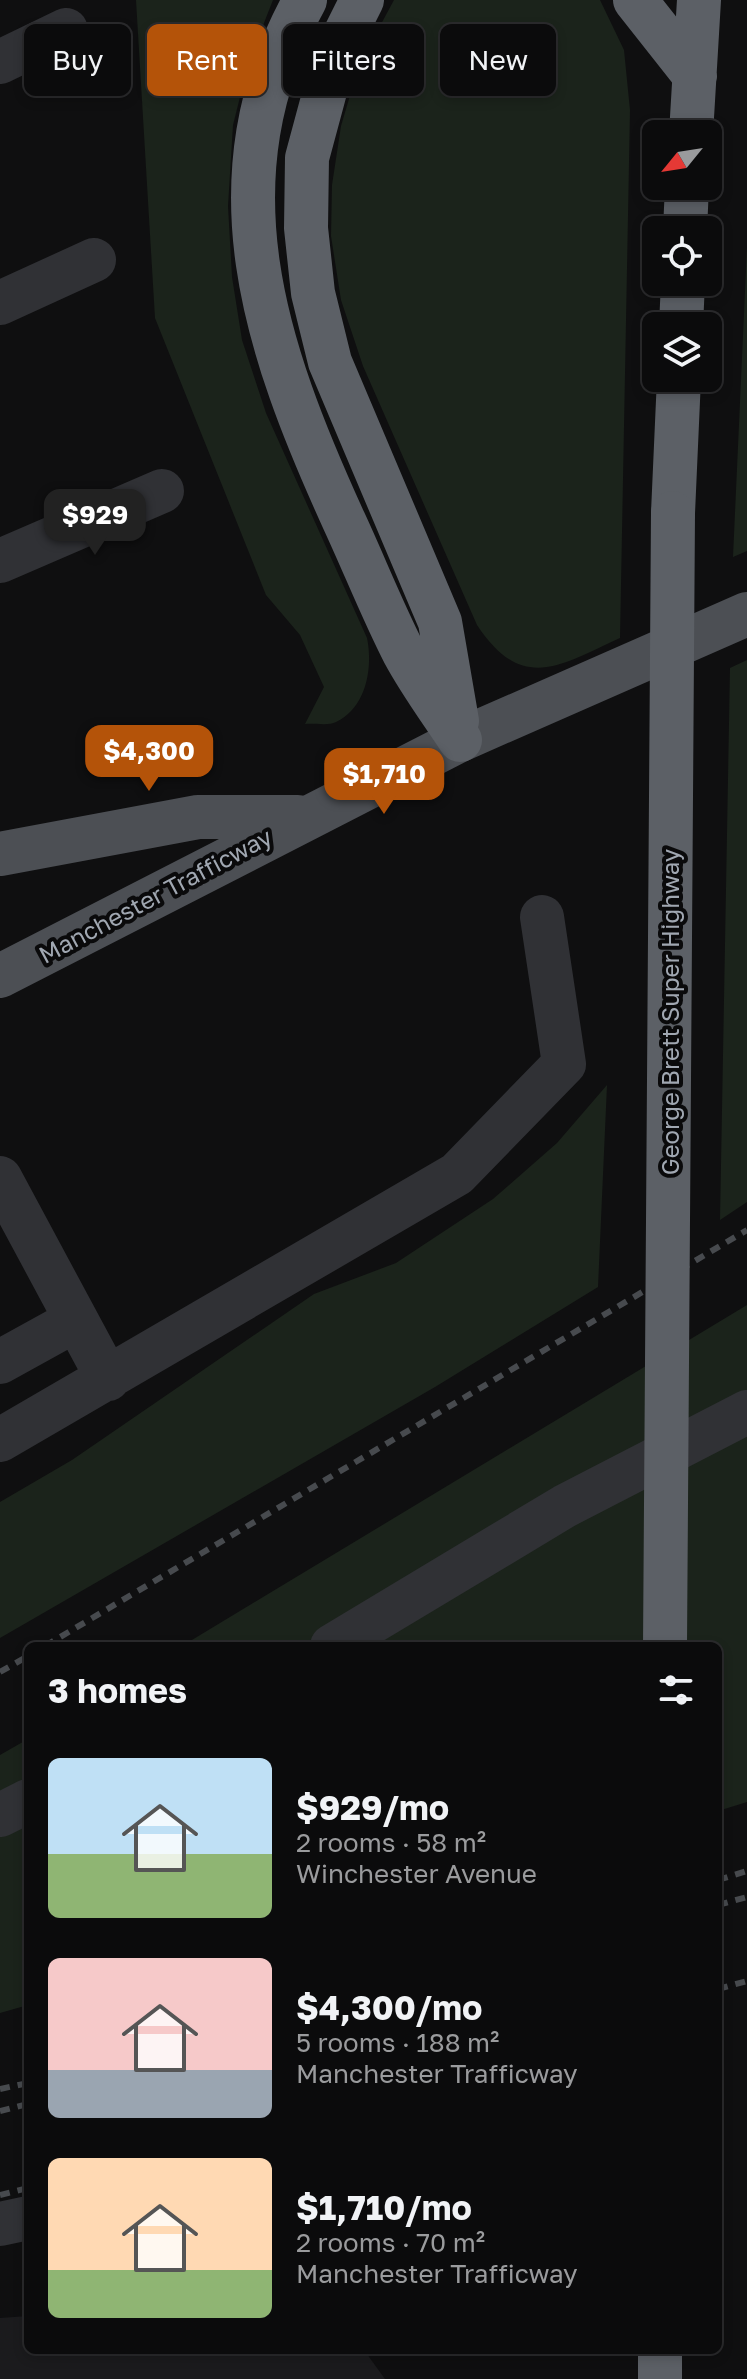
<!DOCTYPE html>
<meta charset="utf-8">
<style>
body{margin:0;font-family:"Golos Text",sans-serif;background:#19191a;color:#f1f3f6;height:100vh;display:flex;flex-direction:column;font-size:30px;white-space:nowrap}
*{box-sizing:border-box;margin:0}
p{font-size:26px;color:#9a9b9d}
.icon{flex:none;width:44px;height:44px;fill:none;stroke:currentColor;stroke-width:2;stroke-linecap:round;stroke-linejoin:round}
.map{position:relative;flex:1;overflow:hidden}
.sheet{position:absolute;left:24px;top:1642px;width:698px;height:712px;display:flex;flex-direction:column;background:#0b0b0c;border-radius:12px;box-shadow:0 4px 12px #0003,0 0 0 2px #2b2b2d}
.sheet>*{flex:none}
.top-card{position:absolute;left:24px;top:24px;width:700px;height:72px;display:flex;gap:16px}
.needle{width:52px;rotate:240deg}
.tools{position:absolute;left:642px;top:120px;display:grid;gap:16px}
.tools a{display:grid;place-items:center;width:80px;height:80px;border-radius:12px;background:#0b0b0c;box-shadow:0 4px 12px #0003,0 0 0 2px #2b2b2d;font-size:40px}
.price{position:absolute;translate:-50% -68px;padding:0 18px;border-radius:16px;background:#b45309;color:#fff;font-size:26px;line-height:52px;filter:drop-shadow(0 2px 4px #0008)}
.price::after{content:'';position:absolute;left:50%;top:48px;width:24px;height:18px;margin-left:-12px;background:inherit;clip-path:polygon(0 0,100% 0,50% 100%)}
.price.on{background:#222;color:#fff}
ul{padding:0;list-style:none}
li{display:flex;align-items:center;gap:24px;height:200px;padding:0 24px}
li span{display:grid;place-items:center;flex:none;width:224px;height:160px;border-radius:12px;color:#555}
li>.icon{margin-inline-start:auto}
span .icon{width:96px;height:96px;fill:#fffc;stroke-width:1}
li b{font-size:34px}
h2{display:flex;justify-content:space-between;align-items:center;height:96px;padding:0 24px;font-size:34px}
.chip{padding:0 28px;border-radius:12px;background:#0b0b0c;box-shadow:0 4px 12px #0003,0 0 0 2px #2b2b2d;font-size:28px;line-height:72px}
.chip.on{background:#b45309;color:#fff}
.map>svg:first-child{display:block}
</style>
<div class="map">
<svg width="747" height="2379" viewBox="0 0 747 2379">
<rect width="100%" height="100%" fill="#0f0f10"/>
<path fill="#1b1b1d" d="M 28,2316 L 28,2350 L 364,2350 L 385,2379 L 0,2379 L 0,2318 Z"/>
<path fill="#1b231b" d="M 136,0 L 273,0 L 249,61 L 233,125 L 228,206 L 232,277 L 242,340 L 266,413 L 367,638 C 373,666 367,708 336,722 C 329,726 314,723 305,724 L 324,687 L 300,635 L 266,595 L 155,318 Z
M 394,0 L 600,0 L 624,50 L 630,110 L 620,638 C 559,666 522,693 477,625 L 363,366 L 341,300 L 331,236 L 332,185 L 341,126 L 359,65 Z
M 747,247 L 747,551 L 733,557 Z
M 747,660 L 747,1202 L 720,1220 L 730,668 Z
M 607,1085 L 598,1287 L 435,1387 L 0,1638 L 0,1502 L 72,1460 L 314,1294 L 396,1263 L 493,1199 L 557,1143 Z
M 747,1305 L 747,1802 L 718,1811 L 718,1646 L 182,1646 Z
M 28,1739 L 28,2005 L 0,2013 L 0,1755 Z"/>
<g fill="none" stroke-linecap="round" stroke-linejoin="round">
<path stroke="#303135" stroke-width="44" d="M 0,62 L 66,30
M 0,303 L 94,260
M 0,561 L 162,491
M 0,1178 L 108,1379
M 0,1362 L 76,1320
M 0,1440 L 457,1174 L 564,1064 L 542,917
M 332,1646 L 565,1506 L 747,1412
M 0,1815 L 28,1801
M 0,2224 L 28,2218"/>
<path stroke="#4c4f54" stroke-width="44" d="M 0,854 L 198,817 L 298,817
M 0,976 L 460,740 L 747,614"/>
<path stroke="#5c6066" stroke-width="44" d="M 305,0 C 206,179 265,348 344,521 C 364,564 382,610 404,653 C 420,683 441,711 460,740
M 362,0 L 335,54 L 307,158 L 306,228 L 313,293 L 330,362 L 440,622 L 457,721
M 635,0 L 695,76
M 691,134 L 699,0
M 685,230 L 687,186
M 681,326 L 683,282
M 673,513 L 679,378
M 660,2379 L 660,2350"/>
<path stroke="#474a4e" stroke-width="6" stroke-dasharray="10 8" stroke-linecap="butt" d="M 45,1646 L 747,1230
M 0,1672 L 28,1656
M 718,1880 L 747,1871
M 718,1905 L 747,1897
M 718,1989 L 747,1981
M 0,2089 L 28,2083
M 0,2111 L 28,2104
M 0,2195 L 28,2188"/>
<path stroke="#5c6066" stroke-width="44" d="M 665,1646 L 673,513"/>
</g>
<g text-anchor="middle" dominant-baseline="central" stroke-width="8" stroke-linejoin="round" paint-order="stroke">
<g font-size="24" fill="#a0a7b1" stroke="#0a0a0b">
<text transform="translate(155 895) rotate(-28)">Manchester Trafficway</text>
<text transform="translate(669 1012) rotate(-90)">George Brett Super Highway</text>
</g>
</g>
</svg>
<div class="tools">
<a><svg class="needle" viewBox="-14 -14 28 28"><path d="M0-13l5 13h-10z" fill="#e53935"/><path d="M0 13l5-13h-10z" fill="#9a9b9d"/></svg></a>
<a><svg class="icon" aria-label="locate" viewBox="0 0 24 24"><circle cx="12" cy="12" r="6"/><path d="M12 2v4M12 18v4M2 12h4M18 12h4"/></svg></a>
<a><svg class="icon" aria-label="layers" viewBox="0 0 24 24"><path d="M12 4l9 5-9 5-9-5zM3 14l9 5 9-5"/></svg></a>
</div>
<b class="price on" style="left:95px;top:557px">$929</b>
<b class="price" style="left:149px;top:793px">$4,300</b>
<b class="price" style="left:384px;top:816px">$1,710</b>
<div class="top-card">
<a class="chip">Buy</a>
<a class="chip on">Rent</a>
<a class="chip">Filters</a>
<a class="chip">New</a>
</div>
<section class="sheet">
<h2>3 homes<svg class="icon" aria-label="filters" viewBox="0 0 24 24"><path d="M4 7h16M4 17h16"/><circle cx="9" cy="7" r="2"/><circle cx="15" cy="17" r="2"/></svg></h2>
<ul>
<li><span style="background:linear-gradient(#bfe0f5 60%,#8fb573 0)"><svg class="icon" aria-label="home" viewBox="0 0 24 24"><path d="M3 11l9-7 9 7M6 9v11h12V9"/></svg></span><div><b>$929/mo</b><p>2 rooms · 58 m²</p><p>Winchester Avenue</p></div></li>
<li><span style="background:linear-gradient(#f6c9c9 70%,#9aa5b1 0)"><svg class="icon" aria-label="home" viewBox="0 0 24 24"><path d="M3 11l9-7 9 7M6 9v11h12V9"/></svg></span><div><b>$4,300/mo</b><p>5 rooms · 188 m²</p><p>Manchester Trafficway</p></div></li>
<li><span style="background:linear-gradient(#ffd9b3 70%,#8fb573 0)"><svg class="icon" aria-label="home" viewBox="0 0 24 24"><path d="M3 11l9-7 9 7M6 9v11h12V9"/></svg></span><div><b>$1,710/mo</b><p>2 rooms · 70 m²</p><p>Manchester Trafficway</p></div></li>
</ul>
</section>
</div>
